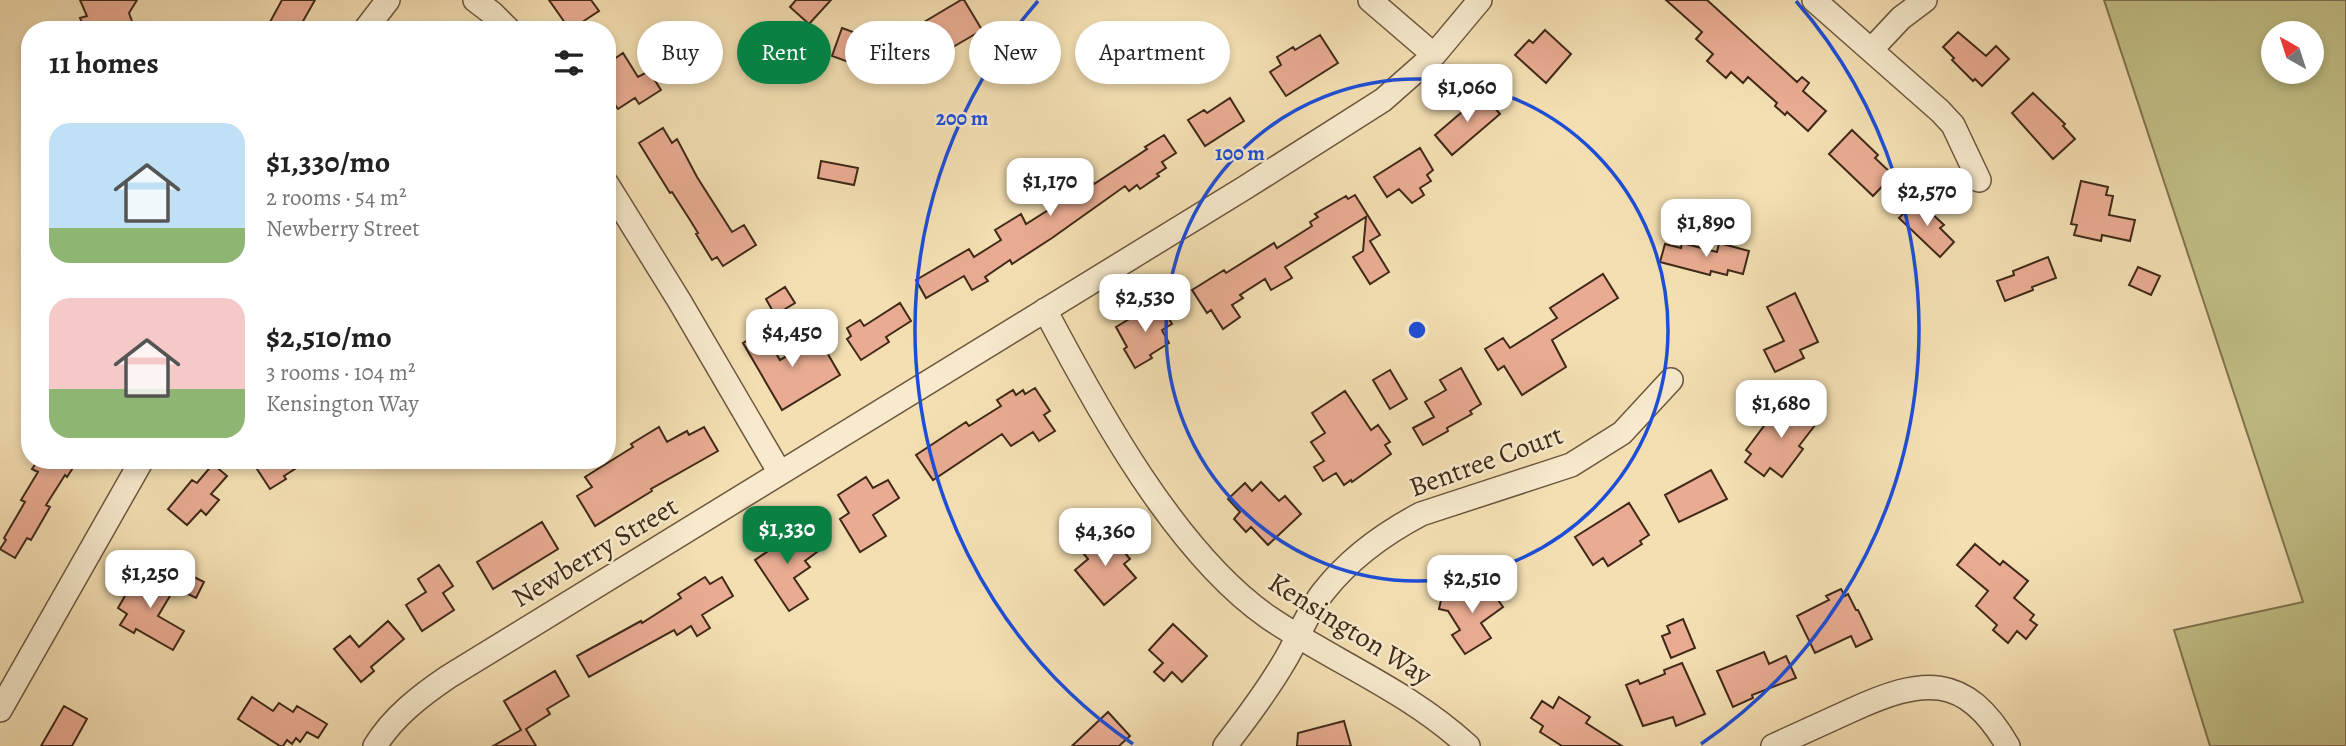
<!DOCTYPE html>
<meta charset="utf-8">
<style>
body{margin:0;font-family:Alegreya,serif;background:#f6f6f6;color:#222;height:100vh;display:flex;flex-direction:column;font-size:26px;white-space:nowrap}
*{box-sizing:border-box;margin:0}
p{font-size:23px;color:#767676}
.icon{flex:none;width:38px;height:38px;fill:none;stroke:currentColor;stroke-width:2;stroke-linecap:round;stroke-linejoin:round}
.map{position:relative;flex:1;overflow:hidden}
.panel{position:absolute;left:21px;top:21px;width:595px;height:448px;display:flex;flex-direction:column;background:#fff;border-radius:28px;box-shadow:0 4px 10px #0003}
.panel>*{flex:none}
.hud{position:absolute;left:637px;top:21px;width:665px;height:63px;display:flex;gap:14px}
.needle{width:46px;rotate:321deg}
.tools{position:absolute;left:2261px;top:21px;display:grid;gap:14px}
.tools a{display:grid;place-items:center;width:63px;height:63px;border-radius:50%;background:#fff;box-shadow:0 4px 10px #0003;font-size:35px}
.price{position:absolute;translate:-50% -60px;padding:0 16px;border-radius:14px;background:#fff;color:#222;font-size:23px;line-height:46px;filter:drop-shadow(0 2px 4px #0008)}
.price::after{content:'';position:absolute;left:50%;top:42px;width:21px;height:16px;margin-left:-10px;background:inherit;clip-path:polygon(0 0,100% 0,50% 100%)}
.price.current{background:#0b8043;color:#fff}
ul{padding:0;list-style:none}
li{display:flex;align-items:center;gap:21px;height:175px;padding:0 28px}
li span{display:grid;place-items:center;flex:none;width:196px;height:140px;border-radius:21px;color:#555}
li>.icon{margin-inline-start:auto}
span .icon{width:84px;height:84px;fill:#fffc;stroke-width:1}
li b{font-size:30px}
h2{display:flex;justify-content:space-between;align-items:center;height:84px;padding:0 28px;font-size:30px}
.chip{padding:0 24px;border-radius:32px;background:#fff;box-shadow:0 4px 10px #0003;font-size:24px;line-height:63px}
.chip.current{background:#0b8043;color:#fff}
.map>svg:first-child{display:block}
</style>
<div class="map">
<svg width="2346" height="746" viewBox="0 0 2346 746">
<rect width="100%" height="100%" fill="#f3dfb2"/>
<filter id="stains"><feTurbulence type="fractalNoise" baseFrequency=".00286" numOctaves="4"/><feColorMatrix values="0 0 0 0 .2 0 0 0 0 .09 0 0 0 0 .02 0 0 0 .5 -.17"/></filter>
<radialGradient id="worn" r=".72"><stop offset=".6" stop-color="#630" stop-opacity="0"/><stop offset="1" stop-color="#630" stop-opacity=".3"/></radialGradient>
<path fill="#c2c087" stroke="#817450" stroke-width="2" fill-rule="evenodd" d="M 2104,0 L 2346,0 L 2346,746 L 2210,746 L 2174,630 L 2303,602 ZM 2273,33 L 2312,33 L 2312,72 L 2273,72 Z"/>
<path fill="#e9ac92" stroke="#402918" stroke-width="2" d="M 80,0 L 137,0 L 129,13 L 133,24 L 118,30 L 85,30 L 80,18 L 87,16 Z
M 282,0 L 315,0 L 298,30 L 284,30 L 270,22 Z
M 549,0 L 591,0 L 599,11 L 570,30 Z
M 796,0 L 831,0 L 809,24 L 790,7 Z
M 961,0 L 964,0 L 982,30 L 914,70 L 905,55 L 928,41 L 919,25 Z
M 1666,0 L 1707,0 L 1797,82 L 1802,77 L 1809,83 L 1803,91 L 1826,111 L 1808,131 L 1787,112 L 1785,115 L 1775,106 L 1777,103 L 1748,77 L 1743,83 L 1731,72 L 1726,78 L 1707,61 L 1713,54 L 1696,39 L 1702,32 Z
M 842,28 L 875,40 L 865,68 L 832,56 Z
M 1545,30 L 1571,54 L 1546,83 L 1515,55 L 1529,40 L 1533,43 Z
M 1958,32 L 1986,56 L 1996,46 L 2009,59 L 1982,86 L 1975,79 L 1973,81 L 1952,60 L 1954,58 L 1943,47 Z
M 1320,35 L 1338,63 L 1286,96 L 1270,72 L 1281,65 L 1277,57 L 1293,47 L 1295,50 Z
M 623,53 L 638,77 L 649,71 L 661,90 L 639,104 L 635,98 L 618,109 L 607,93 L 607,64 Z
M 2033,93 L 2065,124 L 2063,126 L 2075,139 L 2053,159 L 2012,113 Z
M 1483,94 L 1500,114 L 1452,155 L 1435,135 Z
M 1230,98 L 1244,121 L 1205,146 L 1188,120 L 1204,110 L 1207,113 Z
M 663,128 L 672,143 L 677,139 L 697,177 L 732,232 L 744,225 L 756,245 L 723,266 L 717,257 L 712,260 L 696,234 L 698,233 L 690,220 L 672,192 L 670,193 L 639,143 Z
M 1852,130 L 1878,155 L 1875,158 L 1893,175 L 1873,196 L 1829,154 Z
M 1164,135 L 1176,153 L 1162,162 L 1166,168 L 1157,174 L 1159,176 L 1140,189 L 1137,185 L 1129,191 L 1125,186 L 1052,238 L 1012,264 L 1010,260 L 985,277 L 988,281 L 972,290 L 964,276 L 926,298 L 916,280 L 969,249 L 974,257 L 1001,240 L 995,230 L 1021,214 L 1026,224 L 1053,207 L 1046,198 L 1065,186 L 1055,171 L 1072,161 L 1081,175 L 1087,172 L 1094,184 L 1147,149 L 1145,147 Z
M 1420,148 L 1433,170 L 1427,175 L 1431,181 L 1420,188 L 1424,195 L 1412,203 L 1399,189 L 1387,197 L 1374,177 Z
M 821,161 L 858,168 L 854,185 L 818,178 Z
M 2081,181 L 2108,187 L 2106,195 L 2113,196 L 2109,215 L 2135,220 L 2130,241 L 2102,235 L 2101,241 L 2074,235 L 2077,225 L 2071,224 Z
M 1355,195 L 1380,235 L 1370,241 L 1389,272 L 1370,284 L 1353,257 L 1363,251 L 1366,217 L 1285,267 L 1292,278 L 1271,290 L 1265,279 L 1240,295 L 1243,298 L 1232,305 L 1240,317 L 1223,329 L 1211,310 L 1207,313 L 1192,290 L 1224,270 L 1226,273 L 1274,243 L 1277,248 L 1312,226 L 1310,222 L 1318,217 L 1315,214 L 1346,196 L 1348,199 Z
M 1917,200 L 1944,225 L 1940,228 L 1954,242 L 1940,257 L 1899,218 Z
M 1682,243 L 1717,252 L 1719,243 L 1749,251 L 1743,274 L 1728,270 L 1727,275 L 1711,271 L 1710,275 L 1660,262 L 1665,244 L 1681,248 Z
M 2048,257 L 2056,278 L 2032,287 L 2033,290 L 2005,301 L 1997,281 L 2014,275 L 2013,271 Z
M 2138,267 L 2160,276 L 2151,295 L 2129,285 Z
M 1603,274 L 1618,298 L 1552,340 L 1566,367 L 1522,395 L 1504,366 L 1498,370 L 1485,349 L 1503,338 L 1510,348 L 1557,318 L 1550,308 Z
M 785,287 L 795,303 L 775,315 L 766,299 Z
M 1795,293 L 1818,342 L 1800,350 L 1804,358 L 1775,372 L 1764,350 L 1784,341 L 1767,307 Z
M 1159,301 L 1172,324 L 1162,330 L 1169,343 L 1150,355 L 1152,358 L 1135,368 L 1124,349 L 1127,347 L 1116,327 Z
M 900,303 L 911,321 L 886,337 L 889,342 L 861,360 L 847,339 L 851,336 L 847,328 L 860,320 L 864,326 Z
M 763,331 L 780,360 L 818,337 L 840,375 L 782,410 L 743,343 Z
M 1461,368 L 1481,404 L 1470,411 L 1472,414 L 1447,428 L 1448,431 L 1423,445 L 1413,428 L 1434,417 L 1425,402 L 1446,390 L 1440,380 Z
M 1390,370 L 1407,399 L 1390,409 L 1373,380 Z
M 1035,388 L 1050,411 L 1044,415 L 1055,431 L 1039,441 L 1033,432 L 1011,446 L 1002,434 L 933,480 L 916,455 L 966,422 L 969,426 L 1001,406 L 997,400 L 1013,390 L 1016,395 L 1023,390 L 1025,394 Z
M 1345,391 L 1371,430 L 1378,425 L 1390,442 L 1385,445 L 1391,454 L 1352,482 L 1351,480 L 1344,485 L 1336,473 L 1323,481 L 1314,467 L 1324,461 L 1311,442 L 1325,433 L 1312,413 Z
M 1791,399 L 1819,420 L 1799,446 L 1803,449 L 1782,477 L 1770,468 L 1764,476 L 1745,462 L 1751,454 L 1746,450 L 1767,422 L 1768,424 L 1776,413 L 1779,415 Z
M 659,427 L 667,442 L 687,431 L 689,435 L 704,427 L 718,451 L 651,489 L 652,491 L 595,526 L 577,496 L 592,487 L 585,477 L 633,447 L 631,444 Z
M 38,460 L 78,460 L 67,477 L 65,475 L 46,505 L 50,507 L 31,540 L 27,538 L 15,558 L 0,549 L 6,540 L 4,538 L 25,502 L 21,500 L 38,472 L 32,469 Z
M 271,460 L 309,460 L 284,476 L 286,479 L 270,489 L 257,469 Z
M 213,464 L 227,476 L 211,494 L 219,500 L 206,515 L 201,510 L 187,525 L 168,509 L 192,480 L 197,483 Z
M 1711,470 L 1727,499 L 1679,522 L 1665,495 Z
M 866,477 L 873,488 L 888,480 L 899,498 L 873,515 L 886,536 L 860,552 L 840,519 L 849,513 L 838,495 Z
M 1261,482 L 1279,501 L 1285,496 L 1301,514 L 1268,545 L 1251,527 L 1246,532 L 1234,519 L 1240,512 L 1228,499 L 1245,483 L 1252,491 Z
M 1629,503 L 1649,535 L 1640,541 L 1642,544 L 1608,566 L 1603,558 L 1593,565 L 1575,537 Z
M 542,522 L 558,549 L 493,589 L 477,562 Z
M 802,529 L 817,552 L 805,561 L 810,567 L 794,578 L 808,599 L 789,611 L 755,560 L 771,549 L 767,543 L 780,535 L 784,541 Z
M 1098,531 L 1108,543 L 1113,539 L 1130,559 L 1124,564 L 1136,578 L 1104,605 L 1075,570 L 1088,559 L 1079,548 Z
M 1975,544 L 2000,565 L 2003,561 L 2028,581 L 2014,598 L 2034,615 L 2030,620 L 2037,625 L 2026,639 L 2017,631 L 2008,643 L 1993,630 L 1997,625 L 1976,606 L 1988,591 L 1957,565 Z
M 439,565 L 453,586 L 443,593 L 454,610 L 422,631 L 406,605 L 426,592 L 418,579 Z
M 139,572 L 150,579 L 153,574 L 176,586 L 158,616 L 184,631 L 173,650 L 136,629 L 134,633 L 120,625 L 127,614 L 118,608 Z
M 190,575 L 204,582 L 196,598 L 182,591 Z
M 705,577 L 710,584 L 722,577 L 733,596 L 702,615 L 710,628 L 697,636 L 691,626 L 677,635 L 674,630 L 589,677 L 577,656 L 641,621 L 642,623 L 681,598 L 678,594 Z
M 1483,579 L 1503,607 L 1481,623 L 1491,638 L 1465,654 L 1452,635 L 1460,630 L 1448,611 L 1439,609 L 1442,596 L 1456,598 Z
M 1841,589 L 1845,596 L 1848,594 L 1856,610 L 1858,610 L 1872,639 L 1856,647 L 1851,636 L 1815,653 L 1797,616 L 1829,600 L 1826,596 Z
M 1683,619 L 1695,648 L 1671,658 L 1662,636 L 1670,633 L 1667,626 Z
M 388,621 L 404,639 L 371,667 L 374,671 L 361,682 L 334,649 L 350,636 L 359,647 Z
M 1173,624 L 1207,656 L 1182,682 L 1172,672 L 1164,681 L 1154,672 L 1163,663 L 1149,650 Z
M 1764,652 L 1769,664 L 1786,656 L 1796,678 L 1752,695 L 1753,698 L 1733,707 L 1717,671 Z
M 1682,663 L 1705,714 L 1676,726 L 1673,717 L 1643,726 L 1626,685 L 1638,680 L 1640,684 L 1665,674 L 1664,670 Z
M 555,671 L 569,696 L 547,709 L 550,714 L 526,729 L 536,746 L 493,746 L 521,730 L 504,701 Z
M 252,697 L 273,711 L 279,703 L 293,712 L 297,706 L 327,724 L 318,738 L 307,732 L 300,742 L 296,738 L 292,744 L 287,740 L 283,746 L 280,746 L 238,719 Z
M 1559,697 L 1590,717 L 1586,723 L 1622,746 L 1562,746 L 1540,732 L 1543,726 L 1531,718 L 1542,701 L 1553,708 Z
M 64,706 L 87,719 L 72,746 L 41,746 Z
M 1108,712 L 1130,736 L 1119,746 L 1072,746 Z
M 1344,721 L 1351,746 L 1297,746 L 1298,733 Z"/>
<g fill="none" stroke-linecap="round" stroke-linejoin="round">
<g stroke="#6d563e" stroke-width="26">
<path id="minor" d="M 475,0 L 492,13 L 509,30
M 1370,0 L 1434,55
M 1814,0 L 1940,111 L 1953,125 L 1979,180
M 365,30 L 388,0
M 1871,50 L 1901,18 L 1925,0
M 607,184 L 680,302 L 780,473
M 1045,310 C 1098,410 1175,552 1268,617 C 1334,662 1409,691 1468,746
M 0,710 L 142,460
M 375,746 C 393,717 420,696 448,677 L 1246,187 L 1383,100 L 1434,55 L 1480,0
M 1225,746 C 1246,719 1267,691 1284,662 C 1298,639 1307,612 1324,591 C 1350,558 1385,533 1421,514 L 1571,465 L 1622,433 L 1671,380
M 1773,746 C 1799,734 1826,722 1852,710 C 1922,678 1965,672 2008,746"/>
</g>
<use href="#minor" stroke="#f7eacd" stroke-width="23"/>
</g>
<g fill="none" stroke="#1d4ed8" stroke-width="3.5">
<circle cx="1417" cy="330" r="251"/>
<path d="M1133 744A502 502 0 0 1 1038 1M1796 1A502 502 0 0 1 1701 744"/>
</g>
<g text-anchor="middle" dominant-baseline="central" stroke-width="5" stroke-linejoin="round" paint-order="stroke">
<g font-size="28" fill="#402918" stroke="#f7eacd">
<text transform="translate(1486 461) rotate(-20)">Bentree Court</text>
<text transform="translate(595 552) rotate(-31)">Newberry Street</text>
<text transform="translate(1350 629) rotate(32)">Kensington Way</text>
</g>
</g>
<circle cx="1417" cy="330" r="10" fill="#1d4ed8" stroke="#f7eacd" stroke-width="3.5"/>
<g font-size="21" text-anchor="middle" font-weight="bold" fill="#1d4ed8" stroke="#f7eacd" stroke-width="5" stroke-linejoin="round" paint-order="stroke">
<text x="962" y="125">200 m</text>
<text x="1240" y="160">100 m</text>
</g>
<rect width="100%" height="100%" filter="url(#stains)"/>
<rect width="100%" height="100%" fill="url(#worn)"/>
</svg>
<div class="tools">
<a><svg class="needle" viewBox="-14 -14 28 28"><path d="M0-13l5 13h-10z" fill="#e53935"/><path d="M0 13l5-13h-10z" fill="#767676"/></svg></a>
</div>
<b class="price" style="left:1467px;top:124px">$1,060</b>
<b class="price" style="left:1050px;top:218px">$1,170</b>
<b class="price" style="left:1927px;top:228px">$2,570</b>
<b class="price" style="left:1706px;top:259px">$1,890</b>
<b class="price" style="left:1145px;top:334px">$2,530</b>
<b class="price" style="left:792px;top:369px">$4,450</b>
<b class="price" style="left:1781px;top:440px">$1,680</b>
<b class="price current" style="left:787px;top:566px">$1,330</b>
<b class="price" style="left:1105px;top:568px">$4,360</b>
<b class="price" style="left:150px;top:610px">$1,250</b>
<b class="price" style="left:1472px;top:615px">$2,510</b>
<div class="hud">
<a class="chip">Buy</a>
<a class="chip current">Rent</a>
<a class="chip">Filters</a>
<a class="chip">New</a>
<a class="chip">Apartment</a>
</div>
<section class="panel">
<h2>11 homes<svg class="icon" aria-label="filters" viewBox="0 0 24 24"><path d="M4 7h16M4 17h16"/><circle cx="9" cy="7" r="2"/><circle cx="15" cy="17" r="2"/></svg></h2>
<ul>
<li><span style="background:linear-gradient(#bfe0f5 75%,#8fb573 0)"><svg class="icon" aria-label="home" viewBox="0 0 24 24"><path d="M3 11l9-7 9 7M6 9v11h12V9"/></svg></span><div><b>$1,330/mo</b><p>2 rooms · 54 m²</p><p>Newberry Street</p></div></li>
<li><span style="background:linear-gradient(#f6c9c9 65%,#8fb573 0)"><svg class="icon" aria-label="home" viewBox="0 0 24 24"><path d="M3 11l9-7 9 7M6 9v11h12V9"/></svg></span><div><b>$2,510/mo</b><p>3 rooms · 104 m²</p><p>Kensington Way</p></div></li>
</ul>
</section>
</div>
